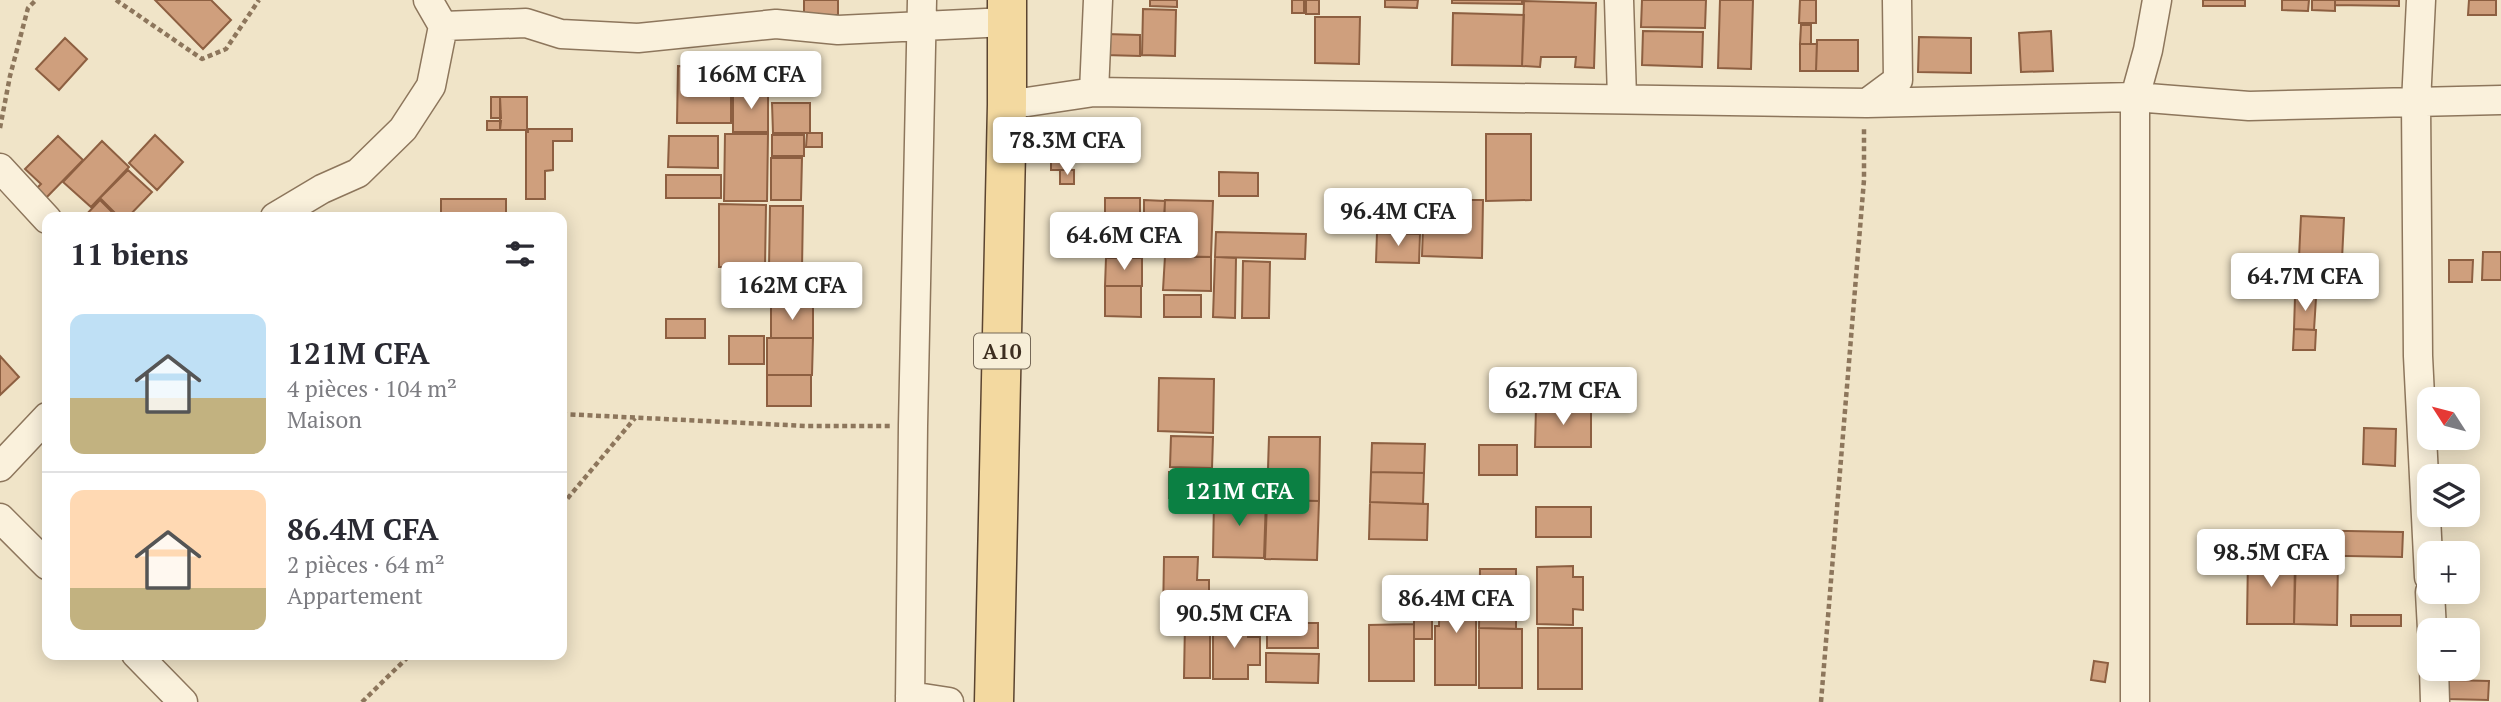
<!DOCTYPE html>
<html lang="fr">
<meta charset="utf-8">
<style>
body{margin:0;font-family:"PT Serif",serif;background:#f2f2f3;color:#2b2b33;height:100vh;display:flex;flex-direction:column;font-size:26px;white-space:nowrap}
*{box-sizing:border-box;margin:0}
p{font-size:23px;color:#7c7c81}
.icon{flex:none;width:38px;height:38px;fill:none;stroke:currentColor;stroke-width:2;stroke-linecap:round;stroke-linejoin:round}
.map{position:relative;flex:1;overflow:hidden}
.panel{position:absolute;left:42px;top:212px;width:525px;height:448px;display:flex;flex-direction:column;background:#fff;border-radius:14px;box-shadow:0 4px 18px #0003}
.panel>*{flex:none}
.needle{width:46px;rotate:306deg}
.tools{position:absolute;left:2417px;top:387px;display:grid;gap:14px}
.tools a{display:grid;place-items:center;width:63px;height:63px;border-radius:14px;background:#fff;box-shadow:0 4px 18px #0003;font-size:35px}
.price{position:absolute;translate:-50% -60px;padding:0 16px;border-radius:7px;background:#fff;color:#222;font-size:23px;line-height:46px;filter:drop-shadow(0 2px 4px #0008)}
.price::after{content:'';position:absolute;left:50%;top:42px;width:21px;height:16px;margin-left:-10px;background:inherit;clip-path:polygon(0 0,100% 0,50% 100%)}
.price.on{background:#0b8043;color:#fff}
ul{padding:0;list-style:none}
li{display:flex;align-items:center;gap:21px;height:175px;padding:0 28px}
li+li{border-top:2px solid #e1e1e2}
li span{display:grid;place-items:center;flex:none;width:196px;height:140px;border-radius:14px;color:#555}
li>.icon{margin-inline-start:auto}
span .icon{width:84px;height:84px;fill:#fffc;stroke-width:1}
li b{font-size:30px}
h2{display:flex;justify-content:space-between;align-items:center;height:84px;padding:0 28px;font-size:30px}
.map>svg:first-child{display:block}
</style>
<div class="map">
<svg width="2501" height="702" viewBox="0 0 2501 702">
<rect width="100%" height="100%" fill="#f0e4c8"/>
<path fill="#cf9f7d" stroke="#8d5f41" stroke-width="2" d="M 155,0 L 211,0 L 231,20 L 203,49 Z
M 804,0 L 838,0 L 838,15 L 804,15 Z
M 1150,0 L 1177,0 L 1177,7 L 1150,6 Z
M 1292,0 L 1304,0 L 1304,13 L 1292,13 Z
M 1306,0 L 1319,0 L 1319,14 L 1306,14 Z
M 1385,0 L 1418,0 L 1417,8 L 1385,7 Z
M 1452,0 L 1522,0 L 1522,4 L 1452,3 Z
M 1642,0 L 1706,0 L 1705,28 L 1641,27 Z
M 1720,0 L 1753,0 L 1751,69 L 1718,68 Z
M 1800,0 L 1816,0 L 1816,23 L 1799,23 Z
M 2203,0 L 2245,0 L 2245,6 L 2203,6 Z
M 2282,0 L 2309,0 L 2308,11 L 2282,10 Z
M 2312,0 L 2335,0 L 2335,11 L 2312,10 Z
M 2335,0 L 2399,0 L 2399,6 L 2335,5 Z
M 2469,0 L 2496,0 L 2496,15 L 2468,15 Z
M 1524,1 L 1596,3 L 1594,68 L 1575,67 L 1576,57 L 1541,57 L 1540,67 L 1522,66 Z
M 1143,9 L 1176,10 L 1175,56 L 1142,55 Z
M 1453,13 L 1524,15 L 1522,66 L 1452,65 Z
M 1315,17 L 1360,17 L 1359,64 L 1315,63 Z
M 1801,25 L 1811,25 L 1811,44 L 1800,44 Z
M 1643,31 L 1703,32 L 1702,67 L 1642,65 Z
M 2051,31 L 2053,71 L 2021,72 L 2019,33 Z
M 1106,34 L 1140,35 L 1140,56 L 1105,55 Z
M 1919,37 L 1971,38 L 1971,73 L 1918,72 Z
M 65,38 L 87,59 L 59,90 L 36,69 Z
M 1817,40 L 1858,40 L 1858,71 L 1816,71 Z
M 1800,44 L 1817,44 L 1816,71 L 1800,71 Z
M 678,66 L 692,67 L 692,76 L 731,77 L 731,123 L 677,123 Z
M 774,66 L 810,66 L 810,86 L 774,86 Z
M 768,89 L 768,132 L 733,132 L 733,90 Z
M 491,97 L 500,97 L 501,118 L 491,118 Z
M 500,97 L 527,97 L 527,130 L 500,130 Z
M 772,103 L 810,103 L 810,133 L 773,133 Z
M 487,121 L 501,121 L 500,130 L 487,130 Z
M 528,129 L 572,129 L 572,141 L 553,141 L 553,170 L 545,171 L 545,199 L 526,199 L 526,132 L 528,132 Z
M 1049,132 L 1070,132 L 1070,153 L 1049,153 Z
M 807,133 L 822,133 L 822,147 L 806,147 Z
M 725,134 L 768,134 L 767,201 L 724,201 Z
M 1486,134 L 1531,134 L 1531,200 L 1486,201 Z
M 155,135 L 183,162 L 157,190 L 129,163 Z
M 772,135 L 804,135 L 804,156 L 772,156 Z
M 58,136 L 83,160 L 42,202 L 32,193 L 41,184 L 25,169 Z
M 669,136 L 718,136 L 718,168 L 668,167 Z
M 102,141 L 129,167 L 91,207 L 63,182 Z
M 1071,156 L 1071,170 L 1051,170 L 1051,157 Z
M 771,158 L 802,158 L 801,200 L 771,200 Z
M 128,170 L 152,192 L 128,217 L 119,217 L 100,198 Z
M 1060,170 L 1074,170 L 1074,184 L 1060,184 Z
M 1219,172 L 1258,173 L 1258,196 L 1219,196 Z
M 666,175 L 721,175 L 721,198 L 666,198 Z
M 1105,198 L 1140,198 L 1140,221 L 1105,221 Z
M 441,199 L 506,199 L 506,217 L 441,217 Z
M 100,200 L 117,217 L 84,217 Z
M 1144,200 L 1165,201 L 1164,218 L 1144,218 Z
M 1165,200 L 1213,201 L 1211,257 L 1163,257 Z
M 1468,200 L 1483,200 L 1482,258 L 1422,256 L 1423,227 L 1467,228 Z
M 1428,202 L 1468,203 L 1467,228 L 1427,227 Z
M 719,204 L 766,205 L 765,267 L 719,267 Z
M 770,206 L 803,206 L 802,269 L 769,268 Z
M 1373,210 L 1386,210 L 1386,222 L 1373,222 Z
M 2301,216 L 2344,218 L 2341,280 L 2298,278 Z
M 1216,232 L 1306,234 L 1305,259 L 1215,257 Z
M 1377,233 L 1420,234 L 1419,263 L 1376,262 Z
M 1144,237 L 1163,237 L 1163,253 L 1144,253 Z
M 2483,252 L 2501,252 L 2501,280 L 2482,280 Z
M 1165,256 L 1211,257 L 1211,291 L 1163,290 Z
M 1215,257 L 1236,258 L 1235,318 L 1213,317 Z
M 1106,258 L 1142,258 L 1142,286 L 1105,286 Z
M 2449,260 L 2473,260 L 2472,282 L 2449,282 Z
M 1243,261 L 1270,262 L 1269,318 L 1242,318 Z
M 817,269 L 817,303 L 769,304 L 769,270 Z
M 2296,281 L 2316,282 L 2316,298 L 2295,297 Z
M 1105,286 L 1141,286 L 1141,317 L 1105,316 Z
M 1164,295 L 1201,295 L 1201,317 L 1164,317 Z
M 2295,297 L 2316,298 L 2314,330 L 2294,329 Z
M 771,306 L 813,306 L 813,338 L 771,338 Z
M 666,319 L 705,319 L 705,338 L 666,338 Z
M 2294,329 L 2316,330 L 2315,350 L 2293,350 Z
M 729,336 L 764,336 L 764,364 L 729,364 Z
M 767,338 L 813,338 L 812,375 L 767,375 Z
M 0,356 L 19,377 L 0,395 Z
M 767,375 L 811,375 L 811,406 L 767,406 Z
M 1159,378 L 1214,379 L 1213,433 L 1158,431 Z
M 1536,407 L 1591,407 L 1591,447 L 1535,447 Z
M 2364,428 L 2396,429 L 2395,466 L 2363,464 Z
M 1171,436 L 1213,437 L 1212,468 L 1170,467 Z
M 1269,437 L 1320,437 L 1319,501 L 1267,500 Z
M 1372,443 L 1425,444 L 1424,473 L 1371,472 Z
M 1479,445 L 1517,445 L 1517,475 L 1479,475 Z
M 1169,472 L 1211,473 L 1211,499 L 1169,498 Z
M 1371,472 L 1424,473 L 1423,504 L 1370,502 Z
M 1214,498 L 1266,499 L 1264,558 L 1213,557 Z
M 1267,500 L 1319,501 L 1317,560 L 1265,559 Z
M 1370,502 L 1428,504 L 1427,540 L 1369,539 Z
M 1536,507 L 1591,507 L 1591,537 L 1536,537 Z
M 2292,530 L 2403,532 L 2402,557 L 2292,555 Z
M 2248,555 L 2296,555 L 2294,624 L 2247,624 Z
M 1164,557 L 1198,557 L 1197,580 L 1209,580 L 1209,618 L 1163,618 Z
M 2295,558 L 2338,558 L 2337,625 L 2294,624 Z
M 1573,566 L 1573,577 L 1583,577 L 1583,610 L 1573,609 L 1573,625 L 1537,624 L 1537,567 Z
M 1480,569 L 1516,569 L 1516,629 L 1479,628 Z
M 1440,583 L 1476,583 L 1476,685 L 1435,685 L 1435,626 L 1439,626 Z
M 1414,607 L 1432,607 L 1432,639 L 1414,639 Z
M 2351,615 L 2401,615 L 2401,626 L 2351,626 Z
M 1213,621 L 1249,621 L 1248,637 L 1260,637 L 1260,665 L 1248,665 L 1248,679 L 1213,679 Z
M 1185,622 L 1210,622 L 1210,678 L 1184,678 Z
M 1267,623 L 1318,623 L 1318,648 L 1267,648 Z
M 1414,624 L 1414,681 L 1369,681 L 1369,625 Z
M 1479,628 L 1522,629 L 1522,688 L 1479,688 Z
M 1538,628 L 1582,628 L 1582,689 L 1538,689 Z
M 1266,653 L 1319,654 L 1318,683 L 1266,682 Z
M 2094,661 L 2108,663 L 2105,682 L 2091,680 Z
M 2448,680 L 2489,681 L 2488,700 L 2447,699 Z"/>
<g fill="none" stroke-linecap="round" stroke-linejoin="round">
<g stroke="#8d765c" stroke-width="31">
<path id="minor" d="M 428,0 L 443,26 L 526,23 L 561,34 L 638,38 L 776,24 L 838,30 L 1007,22
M 1619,0 L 1622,98
M 2421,0 L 2416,103 L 2418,356 L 2429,577
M 1094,92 L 1098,0
M 1867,103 L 1898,80 L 1897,0
M 1007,105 L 1094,92 L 1867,103 L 2135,97 L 2148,50 L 2157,0
M 0,168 L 47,219
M 275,217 L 322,189 L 358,173 L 403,129 L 431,86 L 443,26
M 0,467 L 47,417
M 0,518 L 47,565
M 2430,592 L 2432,630
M 136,654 L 183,702
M 2434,668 L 2435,702
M 910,696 L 949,702
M 910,702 L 913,426 L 922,0
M 2135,702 L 2135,97 L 2249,106 L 2501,100"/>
</g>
<g stroke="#5b4430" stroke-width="41">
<path id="primary" d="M 994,702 L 1007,105 L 1007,0"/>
</g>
<path stroke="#8d765c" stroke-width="4.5" stroke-dasharray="5 3.5" stroke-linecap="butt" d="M 116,0 L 202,59 L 226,49 L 259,0
M 0,128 L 10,76 L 28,8 L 36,0
M 562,414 L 807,426 L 890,426
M 562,505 L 635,418
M 362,702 L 411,654
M 1821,702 L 1857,265 L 1864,180 L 1864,128"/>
<use href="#minor" stroke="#faf1dc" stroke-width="28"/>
<use href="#primary" stroke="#f3d9a0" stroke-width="38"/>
</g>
<g text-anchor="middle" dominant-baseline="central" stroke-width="5" stroke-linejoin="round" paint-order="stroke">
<rect fill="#f7eed8" stroke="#756857" stroke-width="2" x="974" y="333.5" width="56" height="35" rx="5"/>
<g font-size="21" font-weight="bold" fill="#3d2e20">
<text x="1002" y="351">A10</text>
</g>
</g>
</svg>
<div class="tools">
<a><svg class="needle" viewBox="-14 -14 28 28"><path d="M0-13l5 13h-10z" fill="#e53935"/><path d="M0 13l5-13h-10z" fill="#7c7c81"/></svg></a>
<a><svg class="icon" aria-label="layers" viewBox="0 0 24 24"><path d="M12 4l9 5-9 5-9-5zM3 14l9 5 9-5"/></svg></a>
<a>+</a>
<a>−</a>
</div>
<b class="price" style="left:751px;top:111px">166M CFA</b>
<b class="price" style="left:1067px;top:177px">78.3M CFA</b>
<b class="price" style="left:1398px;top:248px">96.4M CFA</b>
<b class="price" style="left:1124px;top:272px">64.6M CFA</b>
<b class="price" style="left:2305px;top:313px">64.7M CFA</b>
<b class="price" style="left:792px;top:322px">162M CFA</b>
<b class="price" style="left:1563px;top:427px">62.7M CFA</b>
<b class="price on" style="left:1239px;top:528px">121M CFA</b>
<b class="price" style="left:2271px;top:589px">98.5M CFA</b>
<b class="price" style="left:1456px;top:635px">86.4M CFA</b>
<b class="price" style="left:1234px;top:650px">90.5M CFA</b>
<section class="panel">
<h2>11 biens<svg class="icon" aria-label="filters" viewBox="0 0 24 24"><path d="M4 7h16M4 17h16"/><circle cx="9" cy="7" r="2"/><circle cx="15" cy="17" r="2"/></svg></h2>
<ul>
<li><span style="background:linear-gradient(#bfe0f5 60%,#c2b280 0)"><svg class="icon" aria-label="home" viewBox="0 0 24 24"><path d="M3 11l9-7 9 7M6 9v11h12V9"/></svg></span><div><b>121M CFA</b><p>4 pièces · 104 m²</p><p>Maison</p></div></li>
<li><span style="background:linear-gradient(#ffd9b3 70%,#c2b280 0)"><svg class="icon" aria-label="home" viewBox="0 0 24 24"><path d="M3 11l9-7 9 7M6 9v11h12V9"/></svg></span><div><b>86.4M CFA</b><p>2 pièces · 64 m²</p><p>Appartement</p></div></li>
</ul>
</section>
</div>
